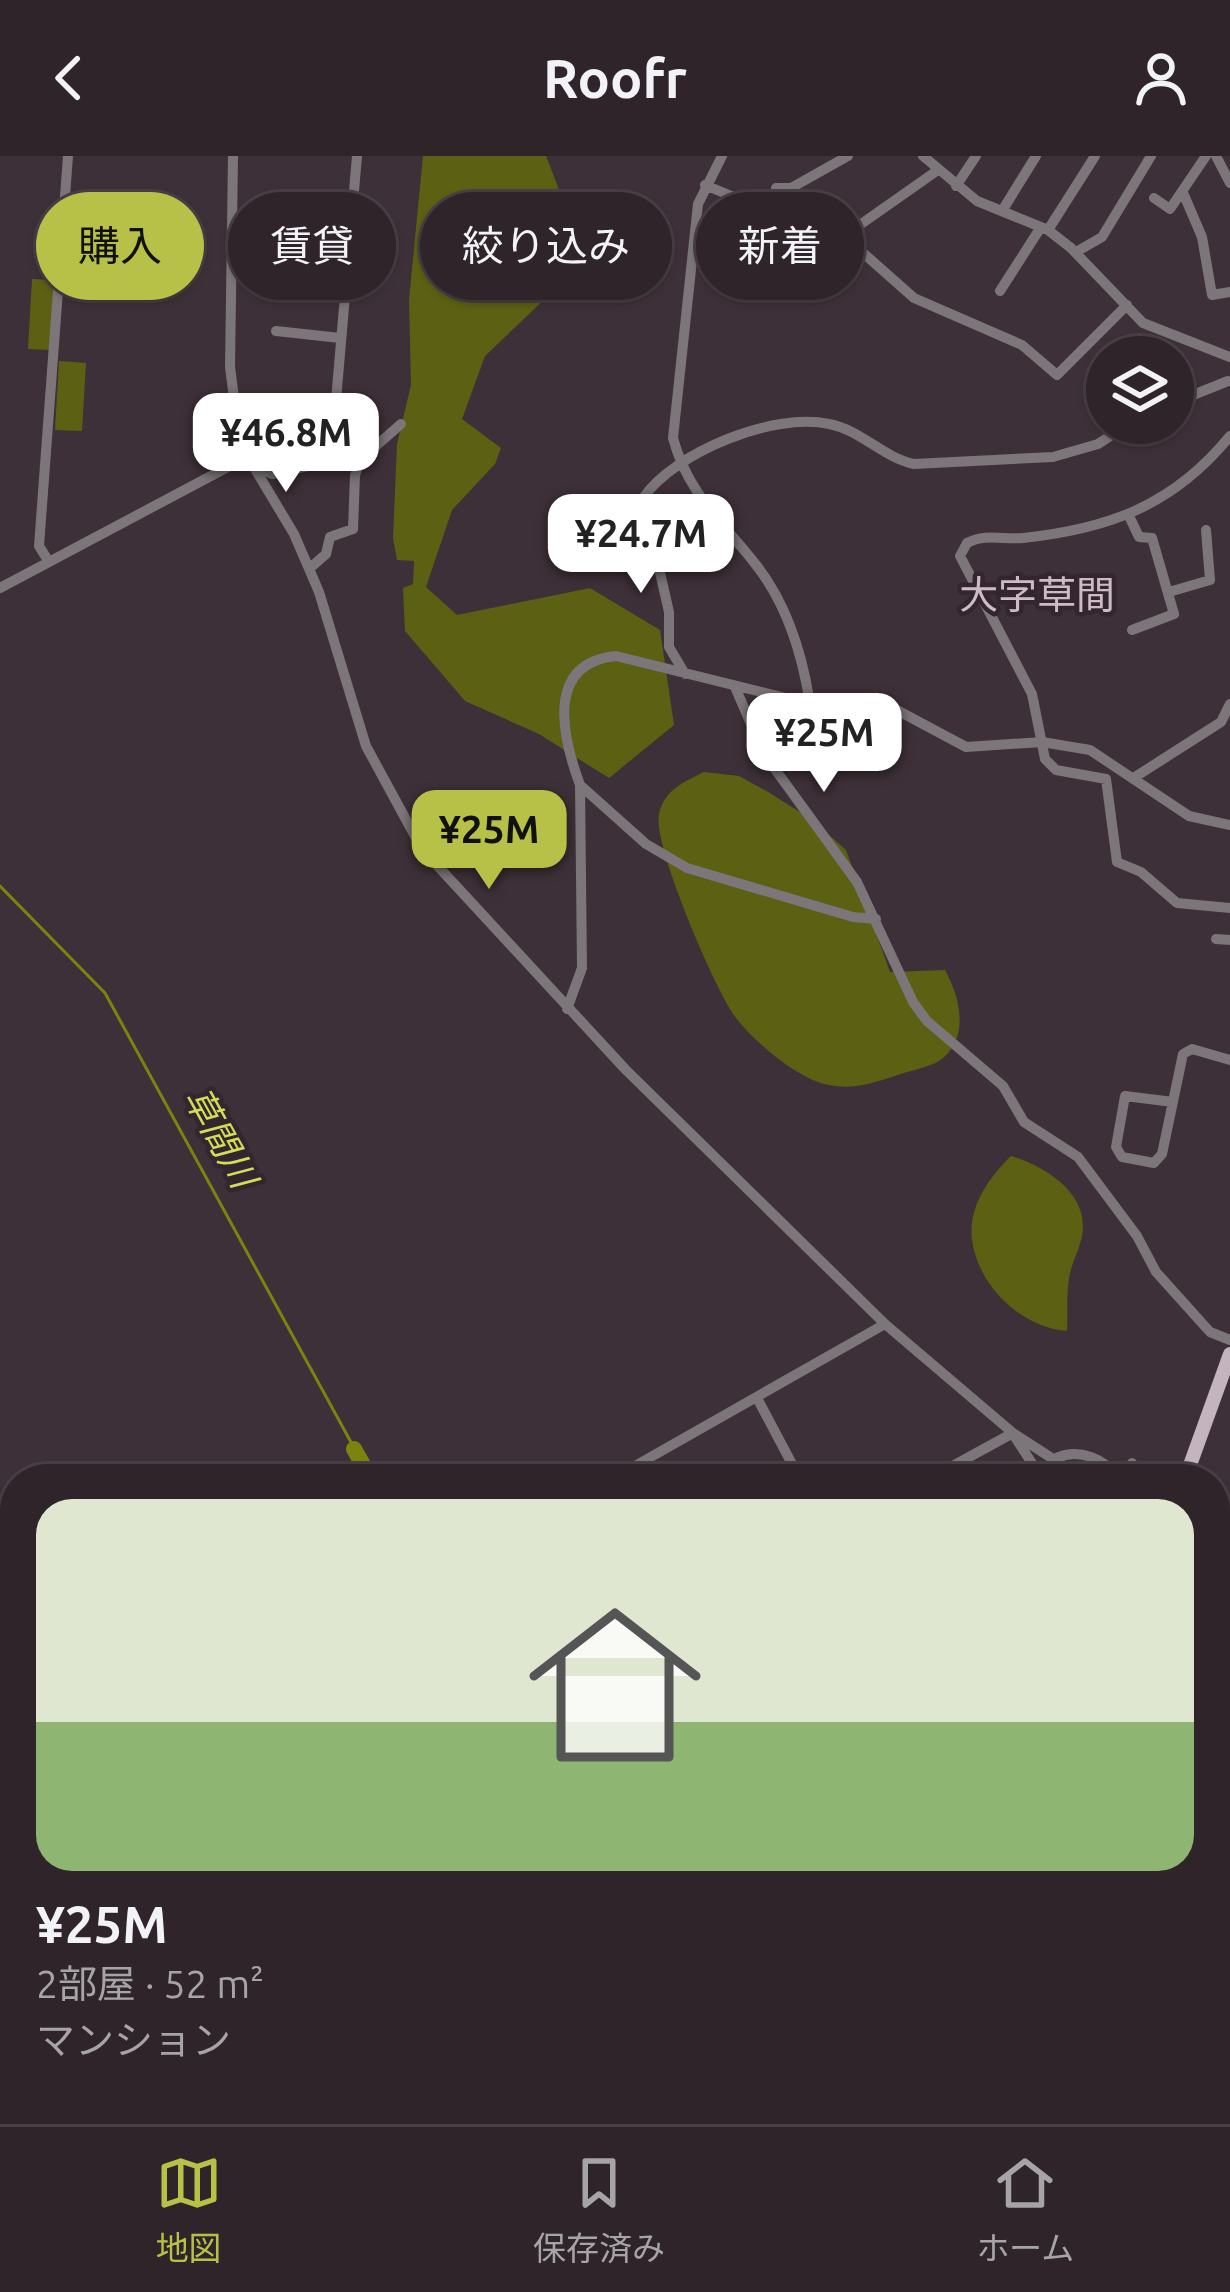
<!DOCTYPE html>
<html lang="ja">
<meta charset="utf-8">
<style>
body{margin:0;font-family:Ubuntu,"Noto Sans JP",sans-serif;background:#3a3036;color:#f1f3f6;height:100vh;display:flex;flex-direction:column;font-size:45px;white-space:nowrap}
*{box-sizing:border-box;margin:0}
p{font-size:39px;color:#a7a4a8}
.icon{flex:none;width:66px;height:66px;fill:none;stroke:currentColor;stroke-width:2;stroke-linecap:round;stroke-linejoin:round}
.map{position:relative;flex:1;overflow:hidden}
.drawer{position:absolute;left:0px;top:1308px;width:1230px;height:660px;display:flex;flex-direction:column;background:#2e242a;border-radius:48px 48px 0 0;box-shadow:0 3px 9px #0004,0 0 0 3px #494147}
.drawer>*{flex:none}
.top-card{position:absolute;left:36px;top:36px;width:1158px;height:108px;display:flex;gap:24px}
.tools{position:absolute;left:1086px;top:180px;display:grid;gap:24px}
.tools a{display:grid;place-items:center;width:108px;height:108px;border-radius:50%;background:#2e242a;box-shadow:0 3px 9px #0004,0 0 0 3px #494147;font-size:60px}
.price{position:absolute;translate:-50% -102px;padding:0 27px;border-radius:24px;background:#fff;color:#222;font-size:39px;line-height:78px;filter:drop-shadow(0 3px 6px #0008)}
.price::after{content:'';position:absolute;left:50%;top:72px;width:36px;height:27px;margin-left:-18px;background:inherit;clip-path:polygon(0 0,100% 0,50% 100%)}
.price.on{background:#b8c147;color:#111}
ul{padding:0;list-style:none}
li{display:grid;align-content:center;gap:24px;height:636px;padding:0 36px}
li span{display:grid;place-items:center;height:372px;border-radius:36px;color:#555}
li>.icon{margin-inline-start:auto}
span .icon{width:216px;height:216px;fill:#fffc;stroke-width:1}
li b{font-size:51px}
.tag{padding:0 42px;border-radius:54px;background:#2e242a;box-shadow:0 3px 9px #0004,0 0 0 3px #494147;font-size:42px;line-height:108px}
.tag.on{background:#b8c147;color:#111}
header{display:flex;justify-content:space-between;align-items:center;height:156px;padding:0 36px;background:#2e242a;font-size:54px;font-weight:700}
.dock{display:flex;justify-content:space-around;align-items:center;height:168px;border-top:3px solid #494147;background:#2e242a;font-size:33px;color:#a7a4a8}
.dock a{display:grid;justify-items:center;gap:6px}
.dock .on{color:#b8c147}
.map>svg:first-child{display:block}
</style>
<header><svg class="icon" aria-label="back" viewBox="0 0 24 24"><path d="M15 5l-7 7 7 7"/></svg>Roofr<svg class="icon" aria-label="person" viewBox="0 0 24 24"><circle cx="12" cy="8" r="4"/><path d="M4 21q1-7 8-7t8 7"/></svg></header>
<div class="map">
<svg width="1230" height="1968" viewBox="0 0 1230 1968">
<rect width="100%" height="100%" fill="#3e3038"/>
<path fill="#5b6012" d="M 423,0 L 546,0 L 568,57 L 579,123 L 547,141 L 485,200 L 462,263 L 501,292 L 495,308 L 452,354 L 426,431 L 457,459 L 590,432 L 660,474 L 674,569 L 609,622 L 539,578 L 465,545 L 405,475 L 403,432 L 413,428 L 414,405 L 397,404 L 393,382 L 397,288 L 411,229 L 409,144 Z
M 32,123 L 54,124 L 51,194 L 28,193 Z
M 59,205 L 86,207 L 82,275 L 55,274 Z
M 704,616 L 739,620 L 770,637 L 812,664 L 846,694 L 890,816 L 945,814 C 960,841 971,883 939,905 C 927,912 908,915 895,920 C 868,929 844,936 815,925 C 788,914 754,885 736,862 C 716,836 652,688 659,658 C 664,634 684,626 704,616 Z
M 1011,1000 C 1041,1009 1083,1033 1083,1070 C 1083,1087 1074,1101 1070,1117 C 1066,1135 1068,1156 1067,1175 C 1022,1172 978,1130 972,1084 C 968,1050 989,1022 1011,1000 Z"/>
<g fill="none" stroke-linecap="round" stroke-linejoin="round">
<path stroke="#7c830f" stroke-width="3" d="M 0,730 L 105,837 L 352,1288"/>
<path stroke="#7c830f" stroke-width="16" d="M 354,1293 L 371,1323
M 0,1742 L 15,1749
M 443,1953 L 470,1968"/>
<path stroke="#7c7579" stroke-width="10" d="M 233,0 L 230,211 L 240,288 L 294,378 L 319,436 L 366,590 L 422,693 L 626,914 L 885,1168 L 1013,1277 L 1084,1323
M 722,0 L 698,48 L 673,282 C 687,335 720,364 753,405 C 785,444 801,493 809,542
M 923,0 L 977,45 L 1048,74 L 1071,92 L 1143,167 L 1230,201
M 1216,0 L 1230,27
M 705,29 L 827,80 L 844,80 L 914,142 L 1022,189 L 1057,219 L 1127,149
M 956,30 L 976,0
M 776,32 L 791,32 L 848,0
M 1184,39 L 1202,81 L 1212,139 L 1230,136
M 1154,42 L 1170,53 L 1206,0
M 1002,55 L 1036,0
M 1048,74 L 1095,0
M 844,80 L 938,14
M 1076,96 L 1102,81 L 1151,0
M 1000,135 L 1041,71
M 276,175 L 340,182
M 1173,247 L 1228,225
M 237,271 L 335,256
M 1230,280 C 1174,349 1109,373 1023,382 C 1003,384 986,377 967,387 L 960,400 L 1032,538 L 1045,603 L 1056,614 L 1106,623 L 1117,706 L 1141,716 L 1177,747 L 1230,752
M 326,306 L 335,256 L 357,0
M 1130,362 L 1139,381 L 1152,382 L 1174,458 L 1132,474
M 49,406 L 39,390 L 68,0
M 309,413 L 326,398 L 330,381 L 353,373 L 355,319 L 361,303
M 0,432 L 241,304 L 272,318 L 326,306 L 338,310 L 361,303 L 401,268
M 1169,436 L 1210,424 L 1206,374
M 685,518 L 669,491 L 669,456 L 643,342 C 675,296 773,256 829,268 C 861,274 882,301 914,308 L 1053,301 L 1098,288 L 1130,267
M 735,531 L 764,598 L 857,726 L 913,846 L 927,865 L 1003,930 L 1024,966 L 1078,1001 L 1137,1080 L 1156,1116 L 1210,1176 L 1230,1184
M 1135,621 L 1221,566 L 1230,548
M 580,629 L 646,688 L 687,712 L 853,761 L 876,763
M 1216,783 L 1230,784
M 567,853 L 582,812 L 580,629 C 562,580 545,507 616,500 L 790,543 L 864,545 L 893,552 L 966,591 L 1042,586 L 1090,594 L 1189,660 L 1230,669
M 1173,946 L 1125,940 L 1116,991 L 1122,1001 L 1154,1007 L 1162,998 L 1183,898 L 1192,893 L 1230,904
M 757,1242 L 800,1323
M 1015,1281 L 1042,1323
M 1056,1302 C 1079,1292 1105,1302 1119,1323
M 612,1323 L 885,1168
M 929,1323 L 1013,1277
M 1128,1323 L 1132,1307
M 1215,1349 L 1230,1348
M 1215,1384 L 1230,1386
M 0,1657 L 15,1649
M 1215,1881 L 1230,1849
M 270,1953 L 285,1968
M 967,1953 L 975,1968
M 1021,1968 L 1023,1953"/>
<path stroke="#c3b4bd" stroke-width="14" d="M 1185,1323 L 1230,1198
M 1215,1686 L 1230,1685
M 1107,1968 L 1110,1953"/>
</g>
<g text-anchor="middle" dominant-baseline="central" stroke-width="9" stroke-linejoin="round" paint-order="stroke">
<g font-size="36" font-style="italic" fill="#d3dd57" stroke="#33262e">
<text transform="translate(221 981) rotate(61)">草間川</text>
</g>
<g font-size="39" fill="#cdbcc6" stroke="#33262e">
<text x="1037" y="438">大字草間</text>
</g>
</g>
</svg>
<div class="tools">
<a><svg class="icon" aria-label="layers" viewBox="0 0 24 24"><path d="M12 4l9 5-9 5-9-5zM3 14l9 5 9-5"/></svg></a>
</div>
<b class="price" style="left:286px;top:339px">¥46.8M</b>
<b class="price" style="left:641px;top:440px">¥24.7M</b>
<b class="price" style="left:824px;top:639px">¥25M</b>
<b class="price on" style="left:489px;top:736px">¥25M</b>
<div class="top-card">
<a class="tag on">購入</a>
<a class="tag">賃貸</a>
<a class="tag">絞り込み</a>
<a class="tag">新着</a>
</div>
<section class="drawer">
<ul>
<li><span style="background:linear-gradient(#dfe7d0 60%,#8fb573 0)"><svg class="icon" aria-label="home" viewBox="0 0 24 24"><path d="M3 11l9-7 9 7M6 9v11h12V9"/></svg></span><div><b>¥25M</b><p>2部屋 · 52 m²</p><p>マンション</p></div></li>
</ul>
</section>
</div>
<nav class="dock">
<a class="on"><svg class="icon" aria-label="map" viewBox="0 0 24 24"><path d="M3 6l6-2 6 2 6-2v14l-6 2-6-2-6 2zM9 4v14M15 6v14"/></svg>地図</a>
<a><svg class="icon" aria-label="saved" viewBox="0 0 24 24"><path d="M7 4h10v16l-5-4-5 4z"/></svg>保存済み</a>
<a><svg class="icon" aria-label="home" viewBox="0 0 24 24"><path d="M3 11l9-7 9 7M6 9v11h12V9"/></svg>ホーム</a>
</nav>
